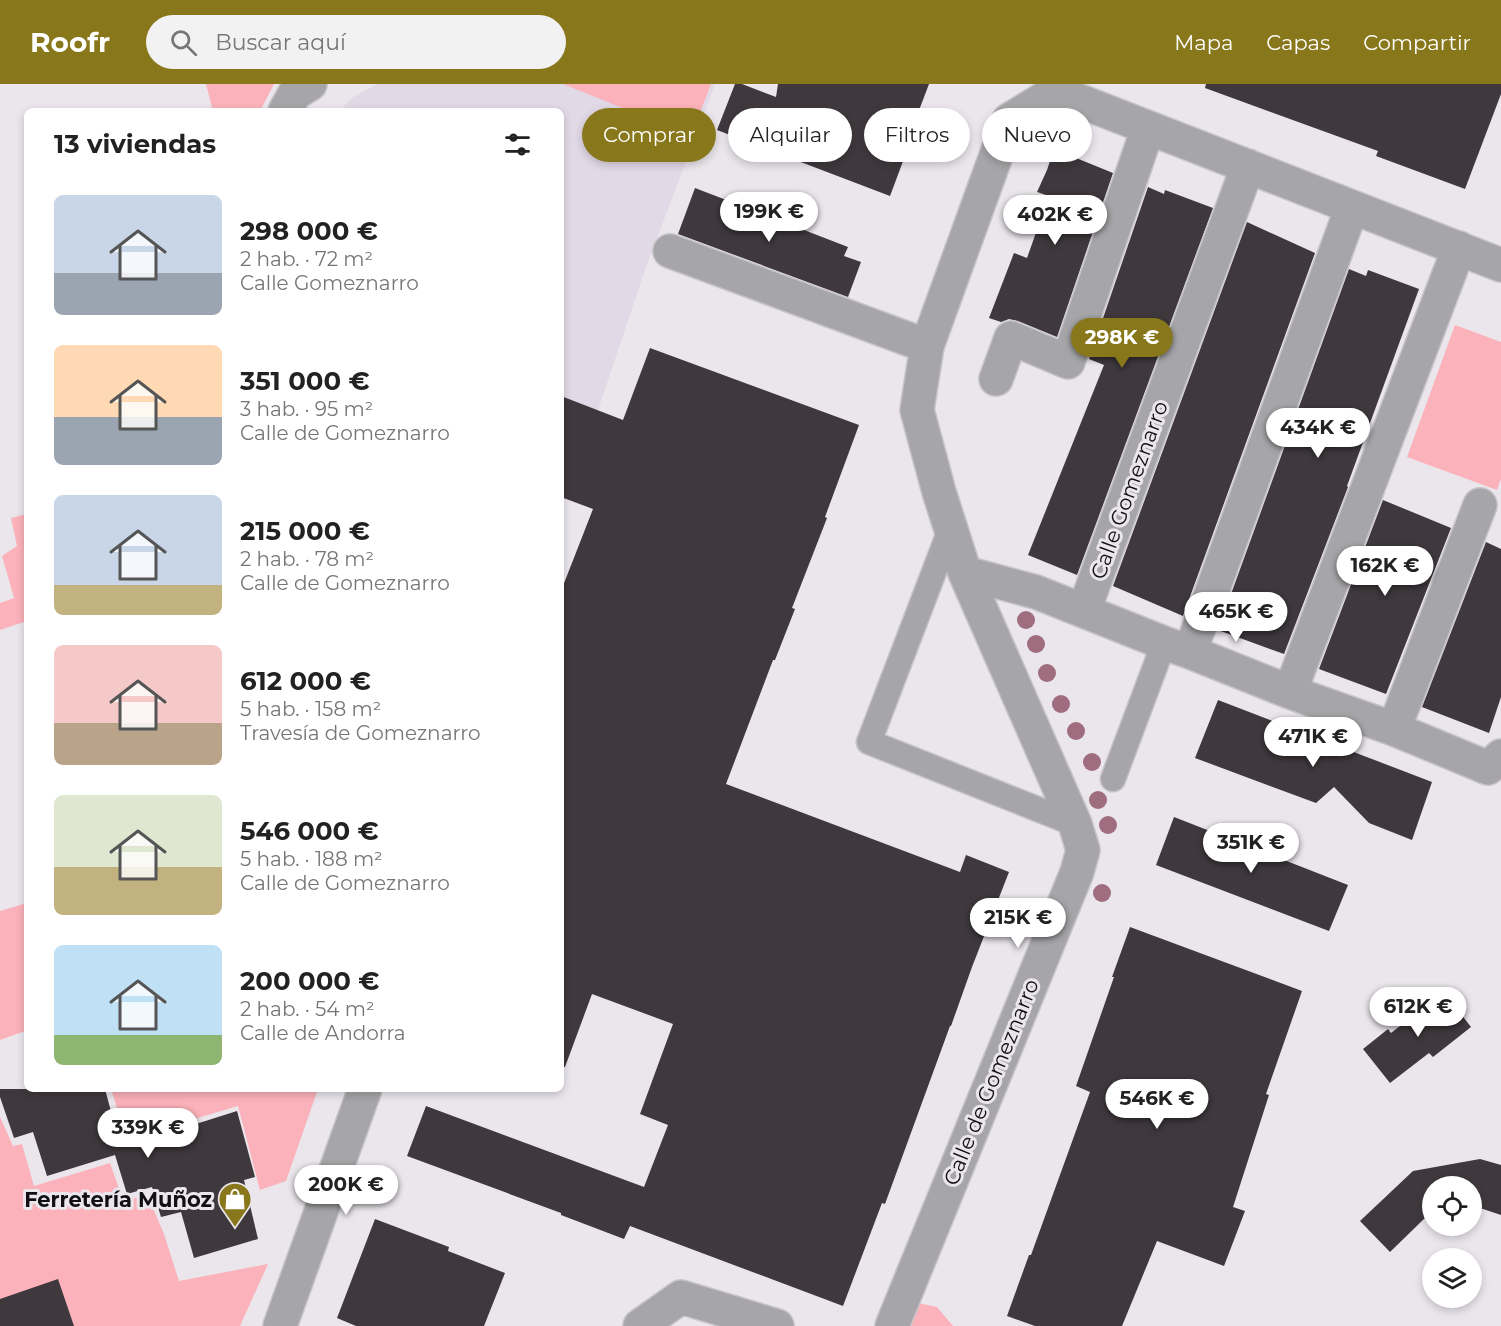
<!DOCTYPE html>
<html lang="es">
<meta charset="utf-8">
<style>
body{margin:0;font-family:Montserrat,sans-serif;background:#f2f2f2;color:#222;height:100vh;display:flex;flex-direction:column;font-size:22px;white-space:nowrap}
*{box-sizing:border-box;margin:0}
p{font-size:20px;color:#767676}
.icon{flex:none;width:33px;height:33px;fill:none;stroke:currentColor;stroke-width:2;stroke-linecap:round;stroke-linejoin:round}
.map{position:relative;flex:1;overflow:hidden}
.drawer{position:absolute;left:24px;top:24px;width:540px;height:984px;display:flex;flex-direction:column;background:#fff;border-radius:9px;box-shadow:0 3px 9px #0003}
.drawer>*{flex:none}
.banner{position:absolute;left:582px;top:24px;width:570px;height:54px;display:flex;gap:12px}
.buttons{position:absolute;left:1422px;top:1092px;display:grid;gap:12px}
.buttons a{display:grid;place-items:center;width:60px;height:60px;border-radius:50%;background:#fff;box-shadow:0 3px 9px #0003;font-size:30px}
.price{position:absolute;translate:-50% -51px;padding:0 14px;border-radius:21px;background:#fff;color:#222;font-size:20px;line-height:39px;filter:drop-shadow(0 2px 3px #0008)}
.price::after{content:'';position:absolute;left:50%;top:36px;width:18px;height:14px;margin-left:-9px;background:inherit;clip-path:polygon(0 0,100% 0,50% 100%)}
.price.current{background:#88771b;color:#fff}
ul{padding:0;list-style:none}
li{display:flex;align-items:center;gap:18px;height:150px;padding:0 30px}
li span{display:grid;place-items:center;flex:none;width:168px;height:120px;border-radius:9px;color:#555}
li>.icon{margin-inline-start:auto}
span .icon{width:72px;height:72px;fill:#fffc;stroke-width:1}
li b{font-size:26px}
h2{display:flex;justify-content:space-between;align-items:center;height:72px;padding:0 30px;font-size:26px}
.chip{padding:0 21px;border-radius:27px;background:#fff;box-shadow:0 3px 9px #0003;font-size:21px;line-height:54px}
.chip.current{background:#88771b;color:#fff}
header{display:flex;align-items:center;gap:36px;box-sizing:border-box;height:84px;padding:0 30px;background:#88771b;color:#fff}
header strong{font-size:28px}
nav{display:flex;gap:33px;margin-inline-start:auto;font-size:21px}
.search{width:420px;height:54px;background:#f2f2f2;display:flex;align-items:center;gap:15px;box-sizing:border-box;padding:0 21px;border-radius:33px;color:#767676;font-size:22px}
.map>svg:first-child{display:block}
</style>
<header>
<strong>Roofr</strong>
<div class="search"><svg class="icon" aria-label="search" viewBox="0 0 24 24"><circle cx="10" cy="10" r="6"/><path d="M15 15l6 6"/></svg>Buscar aquí</div>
<nav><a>Mapa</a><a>Capas</a><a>Compartir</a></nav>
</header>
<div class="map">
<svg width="1501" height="1242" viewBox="0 0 1501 1242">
<rect width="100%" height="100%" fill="#eae6ec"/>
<path fill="#e2d9e6" d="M 377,0 L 715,0 L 645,186 L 598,326 L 561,428 L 561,27 L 339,27 L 352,14 Z"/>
<path fill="#fcb2ba" d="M 206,0 L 274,0 L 260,27 L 213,27 Z
M 563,0 L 711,0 L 691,51 L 672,44 Z
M 1455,241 L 1501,258 L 1501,395 L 1497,406 L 1407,373 Z
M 27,430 L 27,537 L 0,546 L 0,519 L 14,514 L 2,472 L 17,462 L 11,434 Z
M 27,819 L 27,950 L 25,947 L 0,956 L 0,827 Z
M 111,1005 L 318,1005 L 286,1097 L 260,1106 L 238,1022 L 181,1039 L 176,1028 L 123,1043 Z
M 0,1033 L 13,1062 L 22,1060 L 34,1102 L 110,1079 L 123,1116 L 148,1112 L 164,1150 L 179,1197 L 268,1180 L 240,1242 L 0,1242 Z
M 918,1219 L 937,1223 L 953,1242 L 910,1242 Z"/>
<path fill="#3f393d" d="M 735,0 L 742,0 L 776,13 L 778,0 L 929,0 L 905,63 L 908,64 L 890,112 L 717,46 Z
M 1206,0 L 1501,0 L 1501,10 L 1465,105 L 1376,72 L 1378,67 L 1205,4 Z
M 1054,65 L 1113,89 L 1057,253 L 1018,237 L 1009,235 L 1001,238 L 989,234 L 1014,169 L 1027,174 L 1049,112 L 1037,108 L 1047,86 Z
M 1148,103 L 1164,110 L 1165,106 L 1213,124 L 1077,491 L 1028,471 L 1104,281 L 1089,275 Z
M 695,104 L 848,163 L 844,172 L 861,178 L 848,213 L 678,150 Z
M 1247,138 L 1315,169 L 1183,532 L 1113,502 Z
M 1349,185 L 1366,192 L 1368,186 L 1419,205 L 1347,402 L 1348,403 L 1284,570 L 1218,546 Z
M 650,264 L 859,341 L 825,433 L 827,434 L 792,524 L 795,525 L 775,576 L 773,576 L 726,700 L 960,788 L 966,771 L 1009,788 L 972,883 L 951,942 L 950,942 L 885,1120 L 882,1119 L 843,1222 L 630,1142 L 624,1155 L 561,1131 L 561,1129 L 407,1072 L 426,1022 L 644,1103 L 668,1041 L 640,1030 L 673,940 L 592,910 L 565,983 L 561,983 L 561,507 L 593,425 L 561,413 L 561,312 L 623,336 Z
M 1383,416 L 1451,444 L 1386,610 L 1319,585 Z
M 1486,458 L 1501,465 L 1501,613 L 1489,649 L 1422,623 Z
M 1218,616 L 1432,698 L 1412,756 L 1369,739 L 1334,703 L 1316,719 L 1195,674 Z
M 1174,733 L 1348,801 L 1329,847 L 1156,781 Z
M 1130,843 L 1302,907 L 1266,1010 L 1269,1011 L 1233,1123 L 1245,1127 L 1224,1182 L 1157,1157 L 1122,1242 L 1035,1242 L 1007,1232 L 1029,1171 L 1031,1171 L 1090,1008 L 1076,1002 L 1114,893 L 1112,893 Z
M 1444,908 L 1471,943 L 1433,973 L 1429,969 L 1390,999 L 1363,965 L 1388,945 L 1391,949 Z
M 0,1005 L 105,1005 L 117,1050 L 174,1032 L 180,1045 L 237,1027 L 255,1093 L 244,1096 L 258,1155 L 194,1174 L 181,1128 L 161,1133 L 152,1103 L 127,1110 L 115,1071 L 47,1092 L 33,1048 L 14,1054 L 0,1013 Z
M 1480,1075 L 1501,1081 L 1501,1131 L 1477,1123 L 1472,1124 L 1472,1102 L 1432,1102 L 1432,1131 L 1427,1132 L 1390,1168 L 1360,1137 L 1413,1087 Z
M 375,1135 L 449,1163 L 448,1167 L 505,1189 L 484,1242 L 356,1242 L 337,1234 Z
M 58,1195 L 74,1242 L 0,1242 L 0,1215 Z"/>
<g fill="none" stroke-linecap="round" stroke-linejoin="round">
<g stroke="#c7c4c9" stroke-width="27">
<path id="service" d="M 950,446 L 869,658 L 1075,740
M 1113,695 L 1164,559"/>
</g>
<g stroke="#c7c4c9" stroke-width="36">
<path id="pedestrian" d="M 670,167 L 927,262"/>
</g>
<g stroke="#c7c4c9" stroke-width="36">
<path id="minor" d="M 285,27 L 295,9 L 310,0
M 996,295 L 1011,254 L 1068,278 L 1148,44
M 965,489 L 1036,508 L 1164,559 L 1190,568 L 1290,608 L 1394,645 L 1488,684 L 1501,672
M 1084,526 L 1248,82
M 1190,568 L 1352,123
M 1290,608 L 1459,164
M 1394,645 L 1480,421
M 280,1242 L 365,1005
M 640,1242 L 681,1213 L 777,1242
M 892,1242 L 1077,788 L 1083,766 L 1075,740 L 965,489 L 939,408 L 917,326 L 927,262 L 1009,36 L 1045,14 L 1067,12 L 1501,181"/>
</g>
<use href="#service" stroke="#a6a6a9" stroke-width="24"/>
<use href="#pedestrian" stroke="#a6a6a9" stroke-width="33"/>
<use href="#minor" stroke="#a6a6a9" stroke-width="33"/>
</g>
<g fill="#a06d7e">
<circle cx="1026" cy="536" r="9"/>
<circle cx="1036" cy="560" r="9"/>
<circle cx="1047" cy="589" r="9"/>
<circle cx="1061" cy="620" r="9"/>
<circle cx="1076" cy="647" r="9"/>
<circle cx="1092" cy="678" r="9"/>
<circle cx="1098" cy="716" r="9"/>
<circle cx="1108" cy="741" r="9"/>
<circle cx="1102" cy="809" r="9"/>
</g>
<defs>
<g id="shop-pin" transform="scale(1.725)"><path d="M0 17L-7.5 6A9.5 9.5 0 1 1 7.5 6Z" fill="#88771b" stroke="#eae6ec"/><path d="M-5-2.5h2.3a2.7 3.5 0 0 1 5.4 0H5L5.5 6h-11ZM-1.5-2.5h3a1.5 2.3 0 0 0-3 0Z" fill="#fff"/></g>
</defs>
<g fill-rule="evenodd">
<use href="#shop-pin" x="235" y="1115"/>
</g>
<g text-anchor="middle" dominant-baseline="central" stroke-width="6" stroke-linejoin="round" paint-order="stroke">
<g font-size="21" fill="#100f11" stroke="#eae6ec">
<text transform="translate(1129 406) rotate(-70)">Calle Gomeznarro</text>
<text transform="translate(991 998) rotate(-68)">Calle de Gomeznarro</text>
</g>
<g font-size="21" font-weight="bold" fill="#100f11" stroke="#eae6ec" text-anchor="end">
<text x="212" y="1115">Ferretería Muñoz</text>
</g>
</g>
</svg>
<div class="buttons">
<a><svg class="icon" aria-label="locate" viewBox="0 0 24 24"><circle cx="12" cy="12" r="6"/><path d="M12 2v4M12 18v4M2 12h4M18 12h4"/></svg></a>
<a><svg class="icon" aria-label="layers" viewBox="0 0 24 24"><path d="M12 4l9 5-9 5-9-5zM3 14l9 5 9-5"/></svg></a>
</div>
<b class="price" style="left:769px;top:159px">199K €</b>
<b class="price" style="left:1055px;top:162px">402K €</b>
<b class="price current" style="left:1122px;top:285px">298K €</b>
<b class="price" style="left:1318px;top:375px">434K €</b>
<b class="price" style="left:1385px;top:513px">162K €</b>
<b class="price" style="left:1236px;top:559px">465K €</b>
<b class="price" style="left:1313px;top:684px">471K €</b>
<b class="price" style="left:1251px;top:790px">351K €</b>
<b class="price" style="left:1018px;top:865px">215K €</b>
<b class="price" style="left:1418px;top:954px">612K €</b>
<b class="price" style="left:1157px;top:1046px">546K €</b>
<b class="price" style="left:148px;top:1075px">339K €</b>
<b class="price" style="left:346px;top:1132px">200K €</b>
<div class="banner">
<a class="chip current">Comprar</a>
<a class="chip">Alquilar</a>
<a class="chip">Filtros</a>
<a class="chip">Nuevo</a>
</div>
<section class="drawer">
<h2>13 viviendas<svg class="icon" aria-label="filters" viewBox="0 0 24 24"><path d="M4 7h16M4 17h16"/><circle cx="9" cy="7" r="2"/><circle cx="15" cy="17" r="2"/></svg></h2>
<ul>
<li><span style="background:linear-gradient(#c9d6e8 65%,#9aa5b1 0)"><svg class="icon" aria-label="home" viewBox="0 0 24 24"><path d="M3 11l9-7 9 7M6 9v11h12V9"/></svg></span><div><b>298 000 €</b><p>2 hab. · 72 m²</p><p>Calle Gomeznarro</p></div></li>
<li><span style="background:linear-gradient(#ffd9b3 60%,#9aa5b1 0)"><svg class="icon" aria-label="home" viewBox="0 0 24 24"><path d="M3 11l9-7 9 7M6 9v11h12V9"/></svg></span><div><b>351 000 €</b><p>3 hab. · 95 m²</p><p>Calle de Gomeznarro</p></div></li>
<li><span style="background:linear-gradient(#c9d6e8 75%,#c2b280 0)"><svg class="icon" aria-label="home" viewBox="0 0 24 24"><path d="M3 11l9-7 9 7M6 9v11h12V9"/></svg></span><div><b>215 000 €</b><p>2 hab. · 78 m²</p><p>Calle de Gomeznarro</p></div></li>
<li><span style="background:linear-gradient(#f6c9c9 65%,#b9a48a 0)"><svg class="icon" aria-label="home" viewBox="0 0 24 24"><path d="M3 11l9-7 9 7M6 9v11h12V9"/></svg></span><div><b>612 000 €</b><p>5 hab. · 158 m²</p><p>Travesía de Gomeznarro</p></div></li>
<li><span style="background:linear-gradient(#dfe7d0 60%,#c2b280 0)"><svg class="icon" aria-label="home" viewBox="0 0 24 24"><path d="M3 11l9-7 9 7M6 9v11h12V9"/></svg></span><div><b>546 000 €</b><p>5 hab. · 188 m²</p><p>Calle de Gomeznarro</p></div></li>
<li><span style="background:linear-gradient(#bfe0f5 75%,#8fb573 0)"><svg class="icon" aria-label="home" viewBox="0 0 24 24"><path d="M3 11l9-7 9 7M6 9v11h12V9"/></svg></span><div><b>200 000 €</b><p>2 hab. · 54 m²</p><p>Calle de Andorra</p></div></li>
</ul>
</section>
</div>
